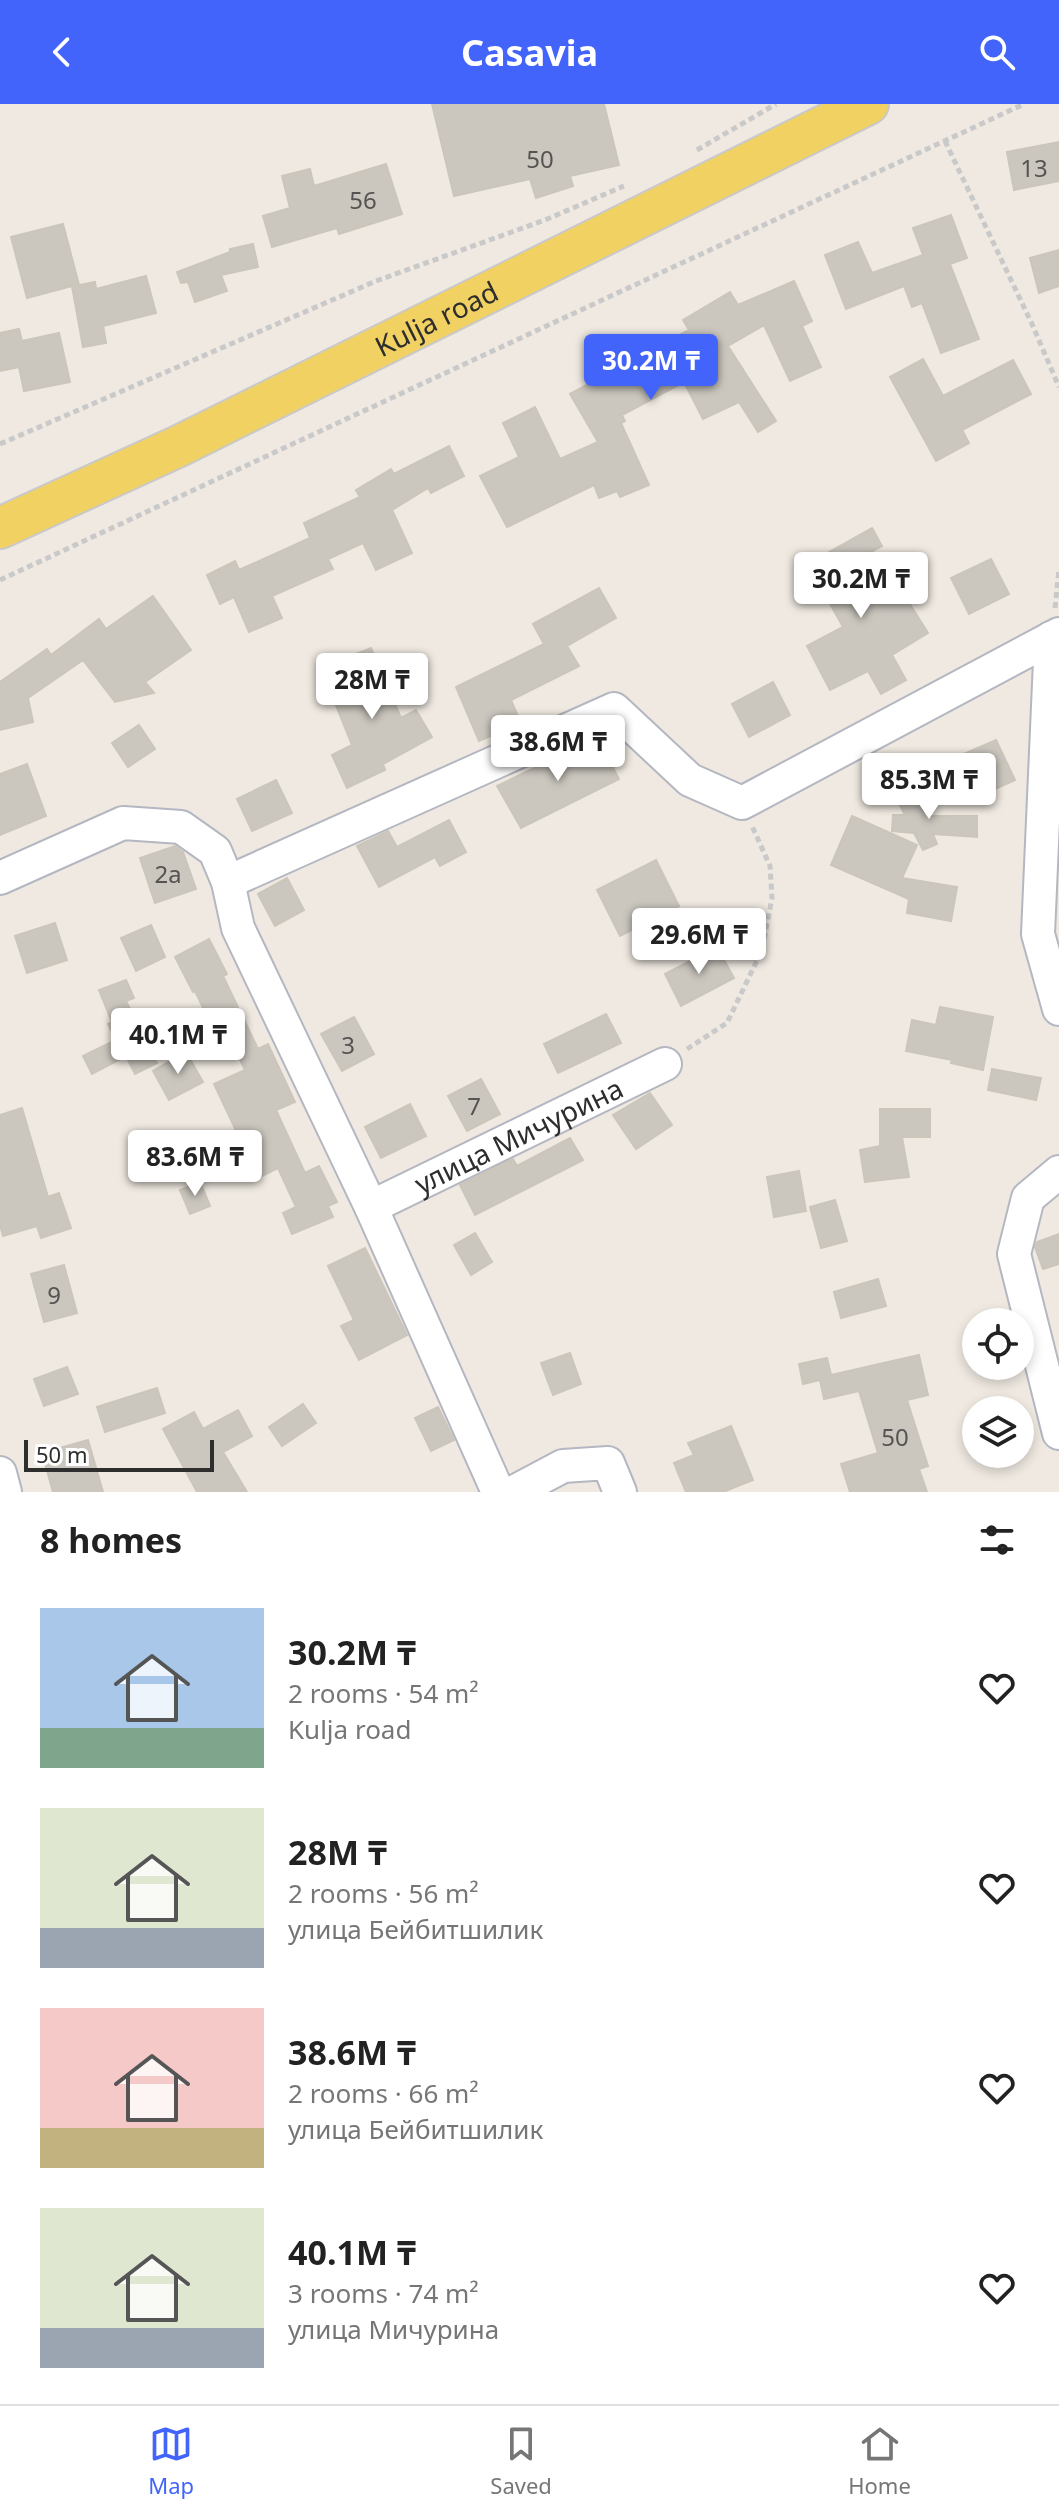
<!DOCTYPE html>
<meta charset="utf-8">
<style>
body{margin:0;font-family:"Noto Sans",sans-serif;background:#f6f6f6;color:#222;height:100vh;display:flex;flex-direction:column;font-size:30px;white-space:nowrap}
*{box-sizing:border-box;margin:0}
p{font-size:26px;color:#767676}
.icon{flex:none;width:44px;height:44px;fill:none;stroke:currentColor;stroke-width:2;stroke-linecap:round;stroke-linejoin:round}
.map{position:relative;height:1388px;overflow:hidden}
.panel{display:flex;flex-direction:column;background:#fff;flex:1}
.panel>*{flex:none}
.buttons{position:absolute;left:962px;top:1204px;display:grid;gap:16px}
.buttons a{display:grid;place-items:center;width:72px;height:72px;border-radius:50%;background:#fff;box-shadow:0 4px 12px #0003;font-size:40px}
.scale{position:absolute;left:24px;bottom:20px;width:190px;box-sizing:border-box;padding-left:8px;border:4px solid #2e2e2e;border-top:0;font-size:22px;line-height:28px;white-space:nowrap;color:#2e2e2e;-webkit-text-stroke:6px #fff;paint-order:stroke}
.price{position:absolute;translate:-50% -68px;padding:0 18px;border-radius:8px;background:#fff;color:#222;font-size:26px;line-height:52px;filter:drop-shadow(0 2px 4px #0008)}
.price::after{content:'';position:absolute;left:50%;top:48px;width:24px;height:18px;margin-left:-12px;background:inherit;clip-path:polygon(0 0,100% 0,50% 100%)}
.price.on{background:#4264fb;color:#fff}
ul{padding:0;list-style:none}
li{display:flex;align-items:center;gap:24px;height:200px;padding:0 40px}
li span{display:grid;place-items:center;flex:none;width:224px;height:160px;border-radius:0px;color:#555}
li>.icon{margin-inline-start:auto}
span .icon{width:96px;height:96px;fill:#fffc;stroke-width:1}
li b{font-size:34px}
h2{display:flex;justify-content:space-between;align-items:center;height:96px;padding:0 40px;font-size:34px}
header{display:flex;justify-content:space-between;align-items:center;height:104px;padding:0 40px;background:#4264fb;color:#fff;font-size:36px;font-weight:700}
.menu{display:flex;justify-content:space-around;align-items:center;height:112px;border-top:2px solid #e0e0e0;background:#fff;font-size:22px;color:#767676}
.menu a{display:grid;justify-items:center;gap:4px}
.menu .on{color:#4264fb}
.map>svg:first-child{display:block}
</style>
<header><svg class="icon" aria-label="back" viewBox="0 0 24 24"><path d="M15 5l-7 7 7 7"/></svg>Casavia<svg class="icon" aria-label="search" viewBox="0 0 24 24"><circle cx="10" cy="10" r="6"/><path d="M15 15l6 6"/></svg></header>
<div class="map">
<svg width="1059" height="1388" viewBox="0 0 1059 1388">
<rect width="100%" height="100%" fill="#efe9e1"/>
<path fill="#cbc7bf" stroke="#cbc5ba" stroke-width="2" d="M 432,0 L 604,0 L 619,61 L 570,72 L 573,82 L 536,94 L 530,75 L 454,92 Z
M 1059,38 L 1059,77 L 1014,86 L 1007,48 Z
M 386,60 L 402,110 L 339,130 L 337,124 L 272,143 L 263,112 L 290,104 L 282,72 L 310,65 L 314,82 Z
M 951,111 L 967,154 L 950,160 L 979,235 L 941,249 L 922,199 L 912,203 L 904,182 L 846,205 L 825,151 L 858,138 L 872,169 L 923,151 L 913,124 Z
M 63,120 L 79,181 L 75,182 L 95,178 L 96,185 L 146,172 L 156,209 L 103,222 L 106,239 L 83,243 L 72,182 L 27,194 L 11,133 Z
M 253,140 L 258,163 L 221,171 L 227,187 L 195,198 L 188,178 L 181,179 L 177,168 L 230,148 L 230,145 Z
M 1059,146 L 1059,182 L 1039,189 L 1030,154 Z
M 794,177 L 812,217 L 802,222 L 821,263 L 790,277 L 764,221 L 728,242 L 776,317 L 758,328 L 739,298 L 703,315 L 684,278 L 622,311 L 625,317 L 621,319 L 649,381 L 620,393 L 617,387 L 599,394 L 594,381 L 507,423 L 480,372 L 519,353 L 503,319 L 535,303 L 560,355 L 598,338 L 570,290 L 689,226 L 683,216 L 730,188 L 738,201 Z
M 19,225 L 22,237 L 59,229 L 70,278 L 24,287 L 19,263 L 0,267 L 0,229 Z
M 923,255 L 943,292 L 1013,256 L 1031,290 L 962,326 L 969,339 L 936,357 L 890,273 Z
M 449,342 L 464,372 L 431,389 L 428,384 L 392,406 L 412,449 L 376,466 L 363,439 L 328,455 L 333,465 L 272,492 L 282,514 L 249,528 L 234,493 L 220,500 L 207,471 L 235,457 L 239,466 L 310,434 L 304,419 L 360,393 L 356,386 L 391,365 L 394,370 Z
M 872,424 L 882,442 L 857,455 L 883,501 L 903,489 L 928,529 L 892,551 L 906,576 L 881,590 L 868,567 L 830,586 L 807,542 L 843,523 L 808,460 Z
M 991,455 L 1009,490 L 969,510 L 951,474 Z
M 599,484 L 616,514 L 567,542 L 579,562 L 511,596 L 521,619 L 479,637 L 456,583 L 544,540 L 533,520 Z
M 153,492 L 191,546 L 145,578 L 154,589 L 115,598 L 83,556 L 28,594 L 33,618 L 0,626 L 0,578 L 47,545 L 51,551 L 99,515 L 106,525 Z
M 371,544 L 401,614 L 416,606 L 432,633 L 383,660 L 385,666 L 347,684 L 332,651 L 352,641 L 331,589 L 348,582 L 338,557 Z
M 773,578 L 790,611 L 749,633 L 732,600 Z
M 139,621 L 155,645 L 128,663 L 112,639 Z
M 597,634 L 619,675 L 521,724 L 497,682 Z
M 996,636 L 1015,676 L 964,699 L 945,658 Z
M 27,660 L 46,712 L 0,731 L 0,670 Z
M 276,676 L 292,709 L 252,727 L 237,695 Z
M 912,681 L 925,712 L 977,712 L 977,733 L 933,730 L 937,740 L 923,746 L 914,729 L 892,727 L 893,711 L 905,711 L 894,690 Z
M 852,712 L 917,741 L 902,774 L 957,783 L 951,817 L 907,809 L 909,795 L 831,761 Z
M 449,716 L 466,748 L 440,762 L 435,753 L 379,783 L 357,742 L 388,727 L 397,743 Z
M 175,742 L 183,748 L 196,785 L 155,799 L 140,754 Z
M 656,756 L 679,802 L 620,832 L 597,786 Z
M 287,774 L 304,806 L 275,822 L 258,790 Z
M 55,819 L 67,856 L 27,869 L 15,832 Z
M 151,821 L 165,853 L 136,867 L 121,834 Z
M 209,835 L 227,870 L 223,872 L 258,945 L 268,940 L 295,998 L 276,1006 L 305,1069 L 319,1062 L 337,1098 L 328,1102 L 333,1113 L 292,1130 L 283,1109 L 296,1103 L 278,1064 L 258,1074 L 249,1054 L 214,1070 L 205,1051 L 240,1035 L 214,980 L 245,966 L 227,929 L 217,933 L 195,887 L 193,888 L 175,853 Z
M 717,843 L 734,874 L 681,902 L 665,870 Z
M 126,876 L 134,894 L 126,897 L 157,959 L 135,970 L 126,952 L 92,970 L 83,952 L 116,936 L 108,920 L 112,918 L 99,886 Z
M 940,903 L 993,913 L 983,966 L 951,959 L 952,956 L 906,947 L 912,916 L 936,921 Z
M 606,910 L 621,939 L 558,969 L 544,940 Z
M 354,913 L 374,950 L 342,967 L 321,930 Z
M 186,948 L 203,978 L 169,996 L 153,967 Z
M 992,965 L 1041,974 L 1036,996 L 988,986 Z
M 481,975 L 500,1010 L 467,1027 L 448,992 Z
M 650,989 L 672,1021 L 636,1045 L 613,1011 Z
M 410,1000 L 426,1032 L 381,1054 L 365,1023 Z
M 22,1004 L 48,1093 L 59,1089 L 71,1124 L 41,1134 L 37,1122 L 3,1132 L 0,1121 L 0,1011 Z
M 880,1005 L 930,1005 L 930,1033 L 902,1033 L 909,1073 L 865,1078 L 860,1046 L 880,1042 Z
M 570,1034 L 583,1056 L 475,1111 L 460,1081 L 513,1055 L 517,1062 Z
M 799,1067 L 806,1107 L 774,1113 L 767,1073 Z
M 200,1078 L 210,1102 L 190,1110 L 180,1086 Z
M 835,1096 L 847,1137 L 821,1144 L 810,1103 Z
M 475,1129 L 492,1158 L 471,1171 L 454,1141 Z
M 1059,1130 L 1059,1160 L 1043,1165 L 1035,1143 L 1037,1138 Z
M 365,1144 L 407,1231 L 359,1256 L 341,1222 L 354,1216 L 328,1162 Z
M 64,1161 L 77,1209 L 44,1218 L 31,1170 Z
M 878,1175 L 886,1202 L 841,1214 L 834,1188 Z
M 570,1249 L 581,1280 L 553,1291 L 541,1259 Z
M 919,1251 L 928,1291 L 907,1296 L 928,1362 L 919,1365 L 927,1388 L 850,1388 L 841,1360 L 878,1349 L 859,1287 L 824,1295 L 820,1276 L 803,1280 L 799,1260 L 827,1254 L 831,1271 Z
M 67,1263 L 78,1290 L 44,1302 L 34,1275 Z
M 157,1284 L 165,1309 L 105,1328 L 97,1303 Z
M 303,1300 L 316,1319 L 282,1342 L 269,1323 Z
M 438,1303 L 454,1336 L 431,1347 L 415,1314 Z
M 238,1306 L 252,1332 L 223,1348 L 247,1388 L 197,1388 L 163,1325 L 194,1308 L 203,1325 Z
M 731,1322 L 753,1376 L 723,1388 L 686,1388 L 674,1359 L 694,1351 L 688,1339 Z
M 88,1336 L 103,1388 L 53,1388 L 42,1349 Z"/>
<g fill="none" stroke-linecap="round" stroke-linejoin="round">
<g stroke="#b4b7c1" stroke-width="36">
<g id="minor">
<path d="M 1051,534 L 1038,830 L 1059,905"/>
<path d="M 0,774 L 123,719 L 181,723 L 215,747 L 228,778 L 238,824 L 371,1103 L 498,1388"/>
<path d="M 228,778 L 614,605 L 690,676 L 742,699 L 1059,530"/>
<path d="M 1059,1068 L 1028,1094 L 1014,1150 L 1059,1329"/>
<path id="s1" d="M 371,1103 L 665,960"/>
<path d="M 0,1369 L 5,1388"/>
<path d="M 514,1388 L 563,1362 L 608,1359 L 620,1388"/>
</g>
</g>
<g stroke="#c9c9c9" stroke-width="44">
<g id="major">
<path id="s2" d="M 0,424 L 179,342 L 868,0"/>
</g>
</g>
<path stroke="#c9c9c9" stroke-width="5" stroke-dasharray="6 4" stroke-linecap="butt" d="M 945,37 L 1032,220 L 1059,283
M 697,46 L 776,0
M 0,340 L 376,177 L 545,116 L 624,82
M 0,476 L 1024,0
M 1055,504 L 1059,465
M 687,945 L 727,919 L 762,846 L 772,794 L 770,762 L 752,722"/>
<use href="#minor" stroke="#fff" stroke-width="32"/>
<use href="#major" stroke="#f2d163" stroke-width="40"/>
</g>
<g text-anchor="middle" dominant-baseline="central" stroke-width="8" stroke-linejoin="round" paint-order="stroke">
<g font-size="24" fill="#555452">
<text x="540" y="54">50</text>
<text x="1034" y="63">13</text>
<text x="363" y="95">56</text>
<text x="168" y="769">2а</text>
<text x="348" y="940">3</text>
<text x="474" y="1001">7</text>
<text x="54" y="1190">9</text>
<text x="895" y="1332">50</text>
</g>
<g font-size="28" fill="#2e2e2e" stroke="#fff">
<text stroke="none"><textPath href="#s2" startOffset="484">Kulja road</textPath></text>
<text stroke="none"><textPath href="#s1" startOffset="164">улица Мичурина</textPath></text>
</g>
</g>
</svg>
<div class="buttons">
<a><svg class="icon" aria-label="locate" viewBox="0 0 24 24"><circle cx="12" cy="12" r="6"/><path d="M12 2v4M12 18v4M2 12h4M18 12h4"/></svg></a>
<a><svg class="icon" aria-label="layers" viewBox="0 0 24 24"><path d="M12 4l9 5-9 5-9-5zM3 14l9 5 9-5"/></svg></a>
</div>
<div class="scale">50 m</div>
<b class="price on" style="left:651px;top:298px">30.2M ₸</b>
<b class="price" style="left:861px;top:516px">30.2M ₸</b>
<b class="price" style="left:372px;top:617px">28M ₸</b>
<b class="price" style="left:558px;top:679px">38.6M ₸</b>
<b class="price" style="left:929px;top:717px">85.3M ₸</b>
<b class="price" style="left:699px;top:872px">29.6M ₸</b>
<b class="price" style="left:178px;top:972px">40.1M ₸</b>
<b class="price" style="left:195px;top:1094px">83.6M ₸</b>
</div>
<section class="panel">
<h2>8 homes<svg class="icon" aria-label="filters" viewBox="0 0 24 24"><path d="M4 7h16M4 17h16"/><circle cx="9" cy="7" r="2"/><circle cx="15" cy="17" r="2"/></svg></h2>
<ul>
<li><span style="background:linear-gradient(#a9c7e8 75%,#7fa58c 0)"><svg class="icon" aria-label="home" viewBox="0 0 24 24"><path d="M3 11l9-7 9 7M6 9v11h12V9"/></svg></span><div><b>30.2M ₸</b><p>2 rooms · 54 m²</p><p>Kulja road</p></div><svg class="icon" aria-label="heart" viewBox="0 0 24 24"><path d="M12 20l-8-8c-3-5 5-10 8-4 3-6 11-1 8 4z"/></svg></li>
<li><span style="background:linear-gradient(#dfe7d0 75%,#9aa5b1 0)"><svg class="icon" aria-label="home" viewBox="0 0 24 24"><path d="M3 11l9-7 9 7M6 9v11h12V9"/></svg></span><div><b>28M ₸</b><p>2 rooms · 56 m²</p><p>улица Бейбитшилик</p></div><svg class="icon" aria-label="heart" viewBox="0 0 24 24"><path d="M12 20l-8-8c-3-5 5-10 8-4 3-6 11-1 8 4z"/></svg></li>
<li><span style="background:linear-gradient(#f6c9c9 75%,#c2b280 0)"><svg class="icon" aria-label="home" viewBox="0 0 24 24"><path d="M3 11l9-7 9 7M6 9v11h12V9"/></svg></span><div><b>38.6M ₸</b><p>2 rooms · 66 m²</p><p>улица Бейбитшилик</p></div><svg class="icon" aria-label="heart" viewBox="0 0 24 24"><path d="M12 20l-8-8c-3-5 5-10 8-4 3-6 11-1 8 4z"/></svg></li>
<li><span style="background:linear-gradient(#dfe7d0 75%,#9aa5b1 0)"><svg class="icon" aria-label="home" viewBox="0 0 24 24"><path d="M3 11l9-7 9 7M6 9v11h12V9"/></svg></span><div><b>40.1M ₸</b><p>3 rooms · 74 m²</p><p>улица Мичурина</p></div><svg class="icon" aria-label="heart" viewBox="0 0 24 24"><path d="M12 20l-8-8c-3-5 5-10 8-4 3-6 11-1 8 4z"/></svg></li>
</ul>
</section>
<nav class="menu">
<a class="on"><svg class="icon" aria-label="map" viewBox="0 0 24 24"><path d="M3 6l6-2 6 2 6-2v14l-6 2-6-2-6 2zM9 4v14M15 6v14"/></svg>Map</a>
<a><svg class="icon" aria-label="saved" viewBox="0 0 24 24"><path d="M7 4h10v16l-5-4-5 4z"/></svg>Saved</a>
<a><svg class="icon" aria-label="home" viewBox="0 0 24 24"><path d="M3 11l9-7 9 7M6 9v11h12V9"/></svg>Home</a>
</nav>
